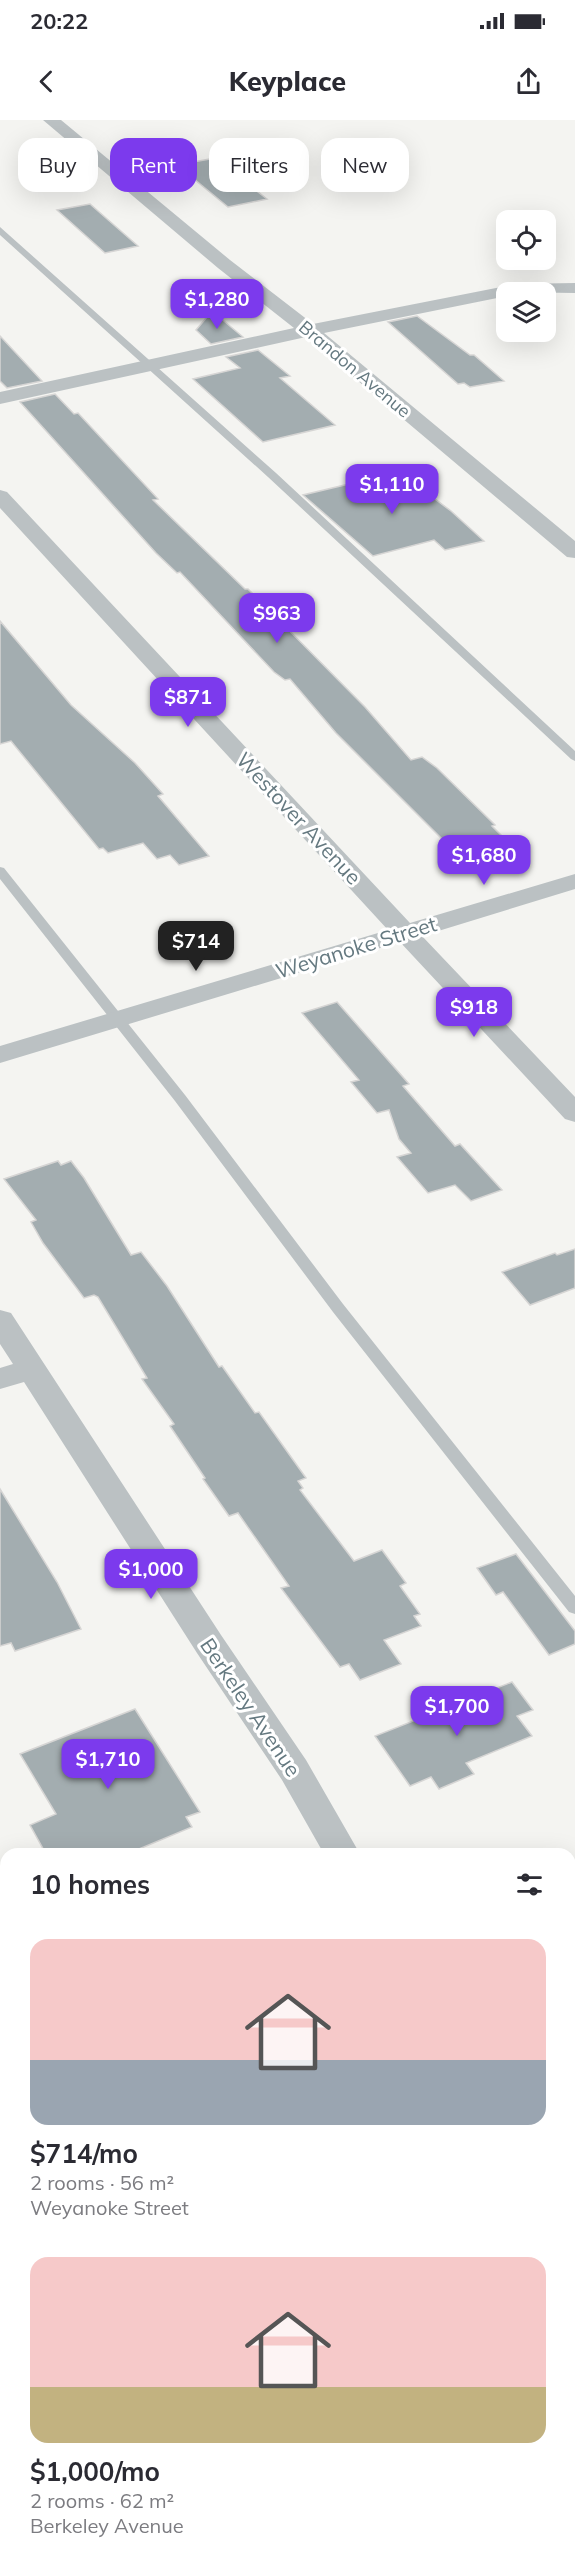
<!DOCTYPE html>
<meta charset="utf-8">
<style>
body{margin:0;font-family:Mulish,sans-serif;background:#f2f2f3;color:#2b2b33;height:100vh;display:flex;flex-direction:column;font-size:22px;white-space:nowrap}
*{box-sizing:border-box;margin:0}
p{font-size:20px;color:#7c7c81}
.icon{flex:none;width:33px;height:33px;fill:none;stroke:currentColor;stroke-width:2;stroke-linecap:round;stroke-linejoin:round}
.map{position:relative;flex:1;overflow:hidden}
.details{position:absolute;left:0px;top:1728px;width:576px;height:722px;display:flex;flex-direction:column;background:#fff;border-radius:18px 18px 0 0;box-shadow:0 6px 24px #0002}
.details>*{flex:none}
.hud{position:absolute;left:18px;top:18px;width:540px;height:54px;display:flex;gap:12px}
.buttons{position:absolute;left:496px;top:90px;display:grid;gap:12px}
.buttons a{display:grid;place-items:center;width:60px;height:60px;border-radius:12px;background:#fff;box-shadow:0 6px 24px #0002;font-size:30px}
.price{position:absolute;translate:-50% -51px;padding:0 14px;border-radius:12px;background:#7c3aed;color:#fff;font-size:20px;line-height:39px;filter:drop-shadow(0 2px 3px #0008)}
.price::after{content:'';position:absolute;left:50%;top:36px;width:18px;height:14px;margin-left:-9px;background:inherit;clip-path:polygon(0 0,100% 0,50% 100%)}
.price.on{background:#222;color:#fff}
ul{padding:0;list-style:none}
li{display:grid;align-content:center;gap:12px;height:318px;padding:0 30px}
li span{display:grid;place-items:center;height:186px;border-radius:18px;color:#555}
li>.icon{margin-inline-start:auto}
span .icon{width:108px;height:108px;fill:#fffc;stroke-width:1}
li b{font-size:26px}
h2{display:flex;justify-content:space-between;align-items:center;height:72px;padding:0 30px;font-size:26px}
.chip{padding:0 21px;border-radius:18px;background:#fff;box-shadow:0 6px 24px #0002;font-size:21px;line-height:54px}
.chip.on{background:#7c3aed;color:#fff}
.status{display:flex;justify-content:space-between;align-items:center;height:42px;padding:0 30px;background:#fff;direction:ltr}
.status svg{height:16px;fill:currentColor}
header{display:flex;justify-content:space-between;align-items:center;height:78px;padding:0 30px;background:#fff;font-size:27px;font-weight:800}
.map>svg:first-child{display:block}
</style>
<div class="status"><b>20:22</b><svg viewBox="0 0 49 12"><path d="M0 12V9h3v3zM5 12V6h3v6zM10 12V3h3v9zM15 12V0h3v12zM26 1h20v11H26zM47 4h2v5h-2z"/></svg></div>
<header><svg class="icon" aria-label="back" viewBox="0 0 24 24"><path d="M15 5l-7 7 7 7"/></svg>Keyplace<svg class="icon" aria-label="share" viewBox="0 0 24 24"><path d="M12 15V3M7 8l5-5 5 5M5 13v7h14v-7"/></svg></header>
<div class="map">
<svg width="575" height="2449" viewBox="0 0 575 2449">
<rect width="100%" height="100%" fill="#f4f4f1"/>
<path fill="#a3adb0" stroke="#d6d5d4" stroke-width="1.5" d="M 215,38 L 267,79 L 228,87 L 177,45 Z
M 90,84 L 138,126 L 105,133 L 57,90 Z
M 212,191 L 243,217 L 211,224 L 196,210 Z
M 417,196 L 470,235 L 474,235 L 504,261 L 470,267 L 464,263 L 458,264 L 388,202 Z
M 0,216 L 42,261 L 7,268 L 0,261 Z
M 258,230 L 290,256 L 280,258 L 335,305 L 263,322 L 193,259 L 240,248 L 226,237 Z
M 55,274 L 74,294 L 78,293 L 158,379 L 153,380 L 245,469 L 248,469 L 365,587 L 411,640 L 422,637 L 437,648 L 495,705 L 492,706 L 509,723 L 503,725 L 513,735 L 503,738 L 509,744 L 479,753 L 471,748 L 336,613 L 290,559 L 285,560 L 274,552 L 180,452 L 177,453 L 156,433 L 20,282 Z
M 399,352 L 451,391 L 484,421 L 445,430 L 434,420 L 373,436 L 303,375 Z
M 0,501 L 71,585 L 135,643 L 163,674 L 158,676 L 209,736 L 179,745 L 170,735 L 157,739 L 143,723 L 108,733 L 103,728 L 99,729 L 11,621 L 0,624 Z
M 337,882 L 409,964 L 403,966 L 455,1026 L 460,1024 L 502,1070 L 471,1081 L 455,1065 L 428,1073 L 397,1037 L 411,1033 L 399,1019 L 389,990 L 377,993 L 351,962 L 359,960 L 302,893 Z
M 58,1041 L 61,1045 L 71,1041 L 84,1058 L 131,1135 L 141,1132 L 167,1166 L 219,1247 L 222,1246 L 255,1293 L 259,1292 L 306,1358 L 298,1361 L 303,1368 L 300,1370 L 354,1441 L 382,1430 L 406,1463 L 400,1466 L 420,1494 L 414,1496 L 421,1506 L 384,1520 L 401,1544 L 360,1560 L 349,1544 L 340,1547 L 281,1468 L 289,1466 L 238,1393 L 229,1396 L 203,1359 L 205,1358 L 170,1306 L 174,1304 L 142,1259 L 147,1258 L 98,1177 L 94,1175 L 84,1178 L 43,1123 L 31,1102 L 36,1100 L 4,1059 Z
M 575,1129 L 575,1168 L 530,1185 L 502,1152 L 555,1133 L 557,1135 Z
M 0,1369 L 57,1462 L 81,1509 L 15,1531 L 11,1523 L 0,1526 Z
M 516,1434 L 575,1511 L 575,1524 L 549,1535 L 503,1472 L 496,1475 L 477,1448 Z
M 512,1562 L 533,1590 L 517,1596 L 532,1616 L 466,1643 L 474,1654 L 439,1669 L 431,1657 L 410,1666 L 375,1616 Z
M 135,1589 L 200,1692 L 186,1697 L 192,1707 L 127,1734 L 46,1734 L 30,1705 L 56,1694 L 20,1634 Z"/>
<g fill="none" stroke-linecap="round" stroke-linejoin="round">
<path fill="#bbc1c3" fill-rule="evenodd" d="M 0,107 L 276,353 L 575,631 L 575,641 L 571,639 L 268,357 L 0,115 Z
M 0,747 L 4,748 L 185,975 L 343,1184 L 575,1476 L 575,1494 L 569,1492 L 333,1192 L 175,981 L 0,759 Z
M 0,1914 L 6,1916 L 6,1939 L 0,1937 Z"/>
<path fill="#bbc1c3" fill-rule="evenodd" d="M 43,0 L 61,0 L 230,140 L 313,204 L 516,164 L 575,163 L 575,173 L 507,172 L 507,176 L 324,213 L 575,421 L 575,438 L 567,437 L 306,217 L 0,284 L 0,272 L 294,208 L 218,148 Z
M 0,370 L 7,372 L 410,803 L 575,754 L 575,769 L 422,816 L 575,977 L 575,1002 L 565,999 L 400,822 L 0,943 L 0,926 L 388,810 L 0,388 Z
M 0,1190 L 11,1193 L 221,1515 L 306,1640 L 360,1734 L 324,1734 L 282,1660 L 197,1533 L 24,1262 L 0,1269 L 0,1248 L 13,1244 L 0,1224 Z
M 570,2426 L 575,2428 L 575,2449 L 541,2449 L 540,2444 L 570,2444 Z"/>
<path fill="#bbc1c3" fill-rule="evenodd" d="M 575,1863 L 575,1897 L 570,1898 L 570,1864 Z
M 6,1951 L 6,1987 L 0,1988 L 0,1952 Z"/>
</g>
<g text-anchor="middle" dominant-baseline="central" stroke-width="6" stroke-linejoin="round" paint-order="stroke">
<g font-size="18" fill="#657980" stroke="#fff">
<text transform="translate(355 249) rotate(40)">Brandon Avenue</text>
</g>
<g font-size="21" fill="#657980" stroke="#fff">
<text transform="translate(299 698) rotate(47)">Westover Avenue</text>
<text transform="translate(356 827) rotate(-17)">Weyanoke Street</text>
<text transform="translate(251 1587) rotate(56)">Berkeley Avenue</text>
</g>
</g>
</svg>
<div class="buttons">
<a><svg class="icon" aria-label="locate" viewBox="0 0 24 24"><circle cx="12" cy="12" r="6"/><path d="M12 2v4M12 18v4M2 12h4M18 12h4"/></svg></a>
<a><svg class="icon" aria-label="layers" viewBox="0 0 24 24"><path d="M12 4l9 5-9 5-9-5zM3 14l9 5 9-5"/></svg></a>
</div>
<b class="price" style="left:217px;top:210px">$1,280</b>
<b class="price" style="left:392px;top:395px">$1,110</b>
<b class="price" style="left:277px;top:524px">$963</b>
<b class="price" style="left:188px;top:608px">$871</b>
<b class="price" style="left:484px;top:766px">$1,680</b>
<b class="price on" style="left:196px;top:852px">$714</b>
<b class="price" style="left:474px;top:918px">$918</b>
<b class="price" style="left:151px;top:1480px">$1,000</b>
<b class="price" style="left:457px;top:1617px">$1,700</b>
<b class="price" style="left:108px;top:1670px">$1,710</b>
<div class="hud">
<a class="chip">Buy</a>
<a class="chip on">Rent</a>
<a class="chip">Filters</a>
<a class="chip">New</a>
</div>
<section class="details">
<h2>10 homes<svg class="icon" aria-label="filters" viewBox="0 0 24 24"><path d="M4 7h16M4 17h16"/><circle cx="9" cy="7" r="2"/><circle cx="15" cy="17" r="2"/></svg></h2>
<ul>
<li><span style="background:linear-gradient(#f6c9c9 65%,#9aa5b1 0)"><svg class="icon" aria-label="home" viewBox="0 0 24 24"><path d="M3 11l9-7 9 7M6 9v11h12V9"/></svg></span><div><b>$714/mo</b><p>2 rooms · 56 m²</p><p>Weyanoke Street</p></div></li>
<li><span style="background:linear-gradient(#f6c9c9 70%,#c2b280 0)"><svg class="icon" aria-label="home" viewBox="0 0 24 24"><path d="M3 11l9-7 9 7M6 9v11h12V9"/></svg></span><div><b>$1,000/mo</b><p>2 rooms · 62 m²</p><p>Berkeley Avenue</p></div></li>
</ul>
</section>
</div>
